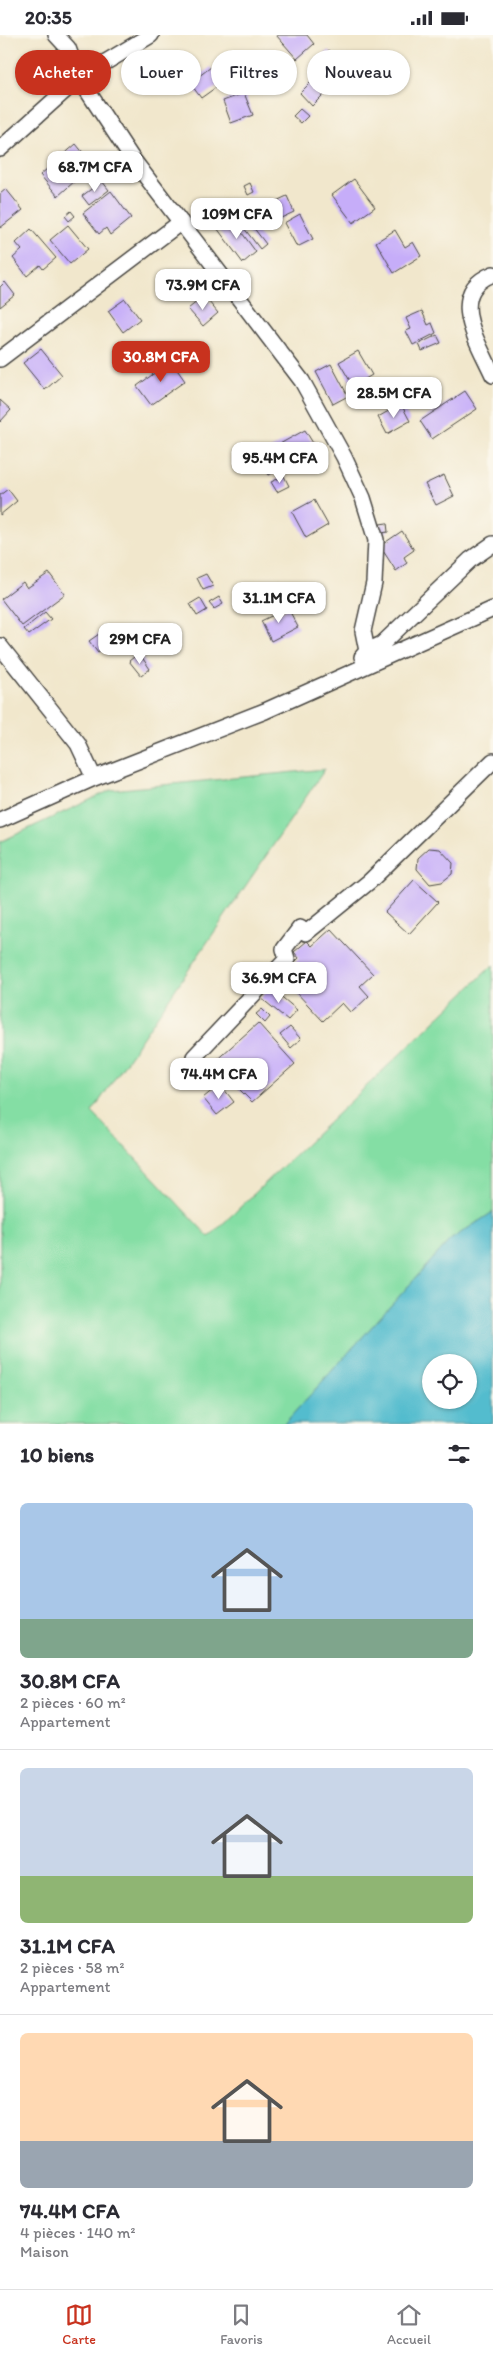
<!DOCTYPE html>
<html lang="fr">
<meta charset="utf-8">
<style>
body{margin:0;font-family:Itim,sans-serif;background:#f7f7f7;color:#2b2b33;height:100vh;display:flex;flex-direction:column;font-size:19px;white-space:nowrap}
*{box-sizing:border-box;margin:0}
p{font-size:16px;color:#7c7c81}
.icon{flex:none;width:28px;height:28px;fill:none;stroke:currentColor;stroke-width:2;stroke-linecap:round;stroke-linejoin:round}
.map{position:relative;height:1389px;overflow:hidden}
.details{display:flex;flex-direction:column;background:#fff;flex:1}
.details>*{flex:none}
.top-card{position:absolute;left:15px;top:15px;width:464px;height:45px;display:flex;gap:10px}
.tools{position:absolute;left:422px;top:1319px;display:grid;gap:10px}
.tools a{display:grid;place-items:center;width:55px;height:55px;border-radius:50%;background:#fff;box-shadow:0 1px 4px #0004;font-size:25px}
.price{position:absolute;translate:-50% -42px;padding:0 11px;border-radius:10px;background:#fff;color:#222;font-size:16px;line-height:32px;filter:drop-shadow(0 1px 2px #0008)}
.price::after{content:'';position:absolute;left:50%;top:30px;width:15px;height:11px;margin-left:-8px;background:inherit;clip-path:polygon(0 0,100% 0,50% 100%)}
.price.on{background:#c8321e;color:#fff}
ul{padding:0;list-style:none}
li{display:grid;align-content:center;gap:10px;height:265px;padding:0 20px}
li+li{border-top:1px solid #e1e1e2}
li span{display:grid;place-items:center;height:155px;border-radius:8px;color:#555}
li>.icon{margin-inline-start:auto}
span .icon{width:90px;height:90px;fill:#fffc;stroke-width:1}
li b{font-size:21px}
h2{display:flex;justify-content:space-between;align-items:center;height:60px;padding:0 20px;font-size:21px}
.pill{padding:0 18px;border-radius:22px;background:#fff;box-shadow:0 1px 4px #0004;font-size:18px;line-height:45px}
.pill.on{background:#c8321e;color:#fff}
.status{display:flex;justify-content:space-between;align-items:center;height:35px;padding:0 25px;background:#fff;direction:ltr}
.status svg{height:14px;fill:currentColor}
.dock{display:flex;justify-content:space-around;align-items:center;height:70px;border-top:1px solid #e1e1e2;background:#fff;font-size:14px;color:#7c7c81}
.dock a{display:grid;justify-items:center;gap:2px}
.dock .on{color:#c8321e}
.map>svg:first-child{display:block}
</style>
<div class="status"><b>20:35</b><svg viewBox="0 0 49 12"><path d="M0 12V9h3v3zM5 12V6h3v6zM10 12V3h3v9zM15 12V0h3v12zM26 1h20v11H26zM47 4h2v5h-2z"/></svg></div>
<div class="map">
<svg width="493" height="1389" viewBox="0 0 493 1389">
<rect width="100%" height="100%" fill="#fbf7ec"/>
<filter id="ink" filterUnits="userSpaceOnUse"><feTurbulence type="fractalNoise" baseFrequency=".02" numOctaves="2"/><feDisplacementMap in="SourceGraphic" scale="10" xChannelSelector="R" yChannelSelector="G"/><feConvolveMatrix kernelMatrix="1 2 1 2 8 2 1 2 1" color-interpolation-filters="sRGB"/></filter>
<filter id="wash" filterUnits="userSpaceOnUse"><feTurbulence type="fractalNoise" baseFrequency=".0096" numOctaves="4" result="noise"/><feDisplacementMap in="SourceGraphic" scale="20" xChannelSelector="R" yChannelSelector="G"/><feGaussianBlur stdDeviation="1.12" result="paint"/><feColorMatrix in="noise" values="0 0 0 0 0 0 0 0 0 0 0 0 0 0 0 0 0 1.4 0 .05"/><feComposite in="paint" operator="in"/></filter>
<g filter="url(#wash)">
<rect width="100%" height="100%" fill="#f1e7cc"/>
<path fill="#84dea4" stroke="#588468" d="M 325,734 L 92,1077 L 209,1202 L 493,930 L 493,1177 L 450,1205 L 284,1389 L 0,1389 L 0,807 L 111,755 Z"/>
<path fill="#52bcce" stroke="#3e747c" fill-rule="evenodd" d="M 493,1177 L 493,1389 L 284,1389 L 450,1205 ZM 431,1328 L 469,1328 L 469,1365 L 431,1365 Z"/>
<g id="blocks">
<path fill="#c6adf9" d="M 276,0 L 307,0 L 314,9 L 297,24 Z
M 329,15 L 335,22 L 329,27 L 324,20 Z
M 328,29 L 341,44 L 325,58 L 313,43 Z
M 211,32 L 222,48 L 201,63 L 190,48 Z
M 311,47 L 323,60 L 312,71 L 300,58 Z
M 244,58 L 253,80 L 231,88 L 223,66 Z
M 300,74 L 308,81 L 301,88 L 293,81 Z
M 76,109 L 93,130 L 58,161 L 40,140 Z
M 354,144 L 375,172 L 353,188 L 332,160 Z
M 102,146 L 109,155 L 89,170 L 82,161 Z
M 250,148 L 254,157 L 248,160 L 244,151 Z
M 6,154 L 23,175 L 0,193 L 0,159 Z
M 111,156 L 131,183 L 110,200 L 106,193 L 99,199 L 83,178 Z
M 287,161 L 294,177 L 266,190 L 259,174 Z
M 71,176 L 75,181 L 69,186 L 65,181 Z
M 203,177 L 209,186 L 199,193 L 193,184 Z
M 243,179 L 266,209 L 260,214 L 237,184 Z
M 300,179 L 313,204 L 297,212 L 284,188 Z
M 231,183 L 256,217 L 243,228 L 217,193 Z
M 68,190 L 88,214 L 70,229 L 50,205 Z
M 31,194 L 56,223 L 43,234 L 40,230 L 27,241 L 13,223 L 22,215 L 16,208 Z
M 395,195 L 405,212 L 413,207 L 421,221 L 394,238 L 376,207 Z
M 5,247 L 15,260 L 0,272 L 0,252 Z
M 204,261 L 218,278 L 203,291 L 188,274 Z
M 125,264 L 140,284 L 123,297 L 108,276 Z
M 422,276 L 428,290 L 432,288 L 436,298 L 413,310 L 406,296 L 411,294 L 406,283 Z
M 437,300 L 441,308 L 422,316 L 419,309 Z
M 41,314 L 62,340 L 45,355 L 23,328 Z
M 358,316 L 372,340 L 353,351 L 339,327 Z
M 171,326 L 185,346 L 151,370 L 137,351 Z
M 331,329 L 348,361 L 333,369 L 316,337 Z
M 465,356 L 477,374 L 432,404 L 420,386 Z
M 0,365 L 11,375 L 0,387 Z
M 401,369 L 410,386 L 387,399 L 378,382 Z
M 305,395 L 316,413 L 269,440 L 258,421 Z
M 444,440 L 454,461 L 436,470 L 425,449 Z
M 284,441 L 289,451 L 277,457 L 271,447 Z
M 8,454 L 17,466 L 0,480 L 0,460 Z
M 314,465 L 328,490 L 306,503 L 292,477 Z
M 387,488 L 388,497 L 381,498 L 380,489 Z
M 402,496 L 414,515 L 404,522 L 407,528 L 396,536 L 380,511 Z
M 49,538 L 65,559 L 22,591 L 1,564 L 23,547 L 27,553 Z
M 206,539 L 213,551 L 203,555 L 197,543 Z
M 219,562 L 223,569 L 214,574 L 209,568 Z
M 200,563 L 207,575 L 197,581 L 190,569 Z
M 288,573 L 298,592 L 271,606 L 261,586 Z
M 45,577 L 51,584 L 29,600 L 24,594 Z
M 99,599 L 107,611 L 98,618 L 89,606 Z
M 139,618 L 150,634 L 141,641 L 129,626 Z
M 429,813 L 440,814 L 453,828 L 452,839 L 442,847 L 430,849 L 417,834 L 418,823 Z
M 414,845 L 438,867 L 409,899 L 385,877 Z
M 331,894 L 373,939 L 360,951 L 369,961 L 351,978 L 342,968 L 323,986 L 281,941 L 299,923 L 294,917 L 307,906 L 312,911 Z
M 270,952 L 297,975 L 288,985 L 261,963 Z
M 262,974 L 270,982 L 265,988 L 256,979 Z
M 258,988 L 295,1029 L 252,1067 L 213,1028 Z
M 290,992 L 301,1004 L 291,1013 L 280,1000 Z
M 220,1049 L 234,1067 L 217,1080 L 203,1063 Z"/>
</g>
</g>
<g filter="url(#ink)">
<use href="#blocks" fill-opacity="0" stroke="#494743" stroke-width="1"/>
<g fill="none" stroke-linecap="round" stroke-linejoin="round">
<g stroke="#494743" stroke-width="18">
<path id="minor" d="M 56,0 L 68,13 L 79,43 L 131,122 L 302,346 L 344,422 L 363,463 L 376,505 L 374,548 L 363,596 L 367,616
M 0,114 L 79,43 L 151,0
M 493,239 C 445,258 479,309 493,340
M 0,324 L 181,187
M 0,611 L 78,709 L 94,743
M 362,622 L 367,616 L 382,609 L 470,525 L 493,509
M 0,785 L 94,743 L 265,676 L 493,574
M 194,1022 L 287,924 L 284,914 L 300,893 L 306,898 L 370,846 L 493,726"/>
</g>
<use href="#minor" stroke="#fff" stroke-width="15"/>
</g>
</g>
</svg>
<div class="tools">
<a><svg class="icon" aria-label="locate" viewBox="0 0 24 24"><circle cx="12" cy="12" r="6"/><path d="M12 2v4M12 18v4M2 12h4M18 12h4"/></svg></a>
</div>
<b class="price" style="left:95px;top:158px">68.7M CFA</b>
<b class="price" style="left:237px;top:205px">109M CFA</b>
<b class="price" style="left:203px;top:276px">73.9M CFA</b>
<b class="price on" style="left:161px;top:348px">30.8M CFA</b>
<b class="price" style="left:394px;top:384px">28.5M CFA</b>
<b class="price" style="left:280px;top:449px">95.4M CFA</b>
<b class="price" style="left:279px;top:589px">31.1M CFA</b>
<b class="price" style="left:140px;top:630px">29M CFA</b>
<b class="price" style="left:279px;top:969px">36.9M CFA</b>
<b class="price" style="left:219px;top:1065px">74.4M CFA</b>
<div class="top-card">
<a class="pill on">Acheter</a>
<a class="pill">Louer</a>
<a class="pill">Filtres</a>
<a class="pill">Nouveau</a>
</div>
</div>
<section class="details">
<h2>10 biens<svg class="icon" aria-label="filters" viewBox="0 0 24 24"><path d="M4 7h16M4 17h16"/><circle cx="9" cy="7" r="2"/><circle cx="15" cy="17" r="2"/></svg></h2>
<ul>
<li><span style="background:linear-gradient(#a9c7e8 75%,#7fa58c 0)"><svg class="icon" aria-label="home" viewBox="0 0 24 24"><path d="M3 11l9-7 9 7M6 9v11h12V9"/></svg></span><div><b>30.8M CFA</b><p>2 pièces · 60 m²</p><p>Appartement</p></div></li>
<li><span style="background:linear-gradient(#c9d6e8 70%,#8fb573 0)"><svg class="icon" aria-label="home" viewBox="0 0 24 24"><path d="M3 11l9-7 9 7M6 9v11h12V9"/></svg></span><div><b>31.1M CFA</b><p>2 pièces · 58 m²</p><p>Appartement</p></div></li>
<li><span style="background:linear-gradient(#ffd9b3 70%,#9aa5b1 0)"><svg class="icon" aria-label="home" viewBox="0 0 24 24"><path d="M3 11l9-7 9 7M6 9v11h12V9"/></svg></span><div><b>74.4M CFA</b><p>4 pièces · 140 m²</p><p>Maison</p></div></li>
</ul>
</section>
<nav class="dock">
<a class="on"><svg class="icon" aria-label="map" viewBox="0 0 24 24"><path d="M3 6l6-2 6 2 6-2v14l-6 2-6-2-6 2zM9 4v14M15 6v14"/></svg>Carte</a>
<a><svg class="icon" aria-label="saved" viewBox="0 0 24 24"><path d="M7 4h10v16l-5-4-5 4z"/></svg>Favoris</a>
<a><svg class="icon" aria-label="home" viewBox="0 0 24 24"><path d="M3 11l9-7 9 7M6 9v11h12V9"/></svg>Accueil</a>
</nav>
